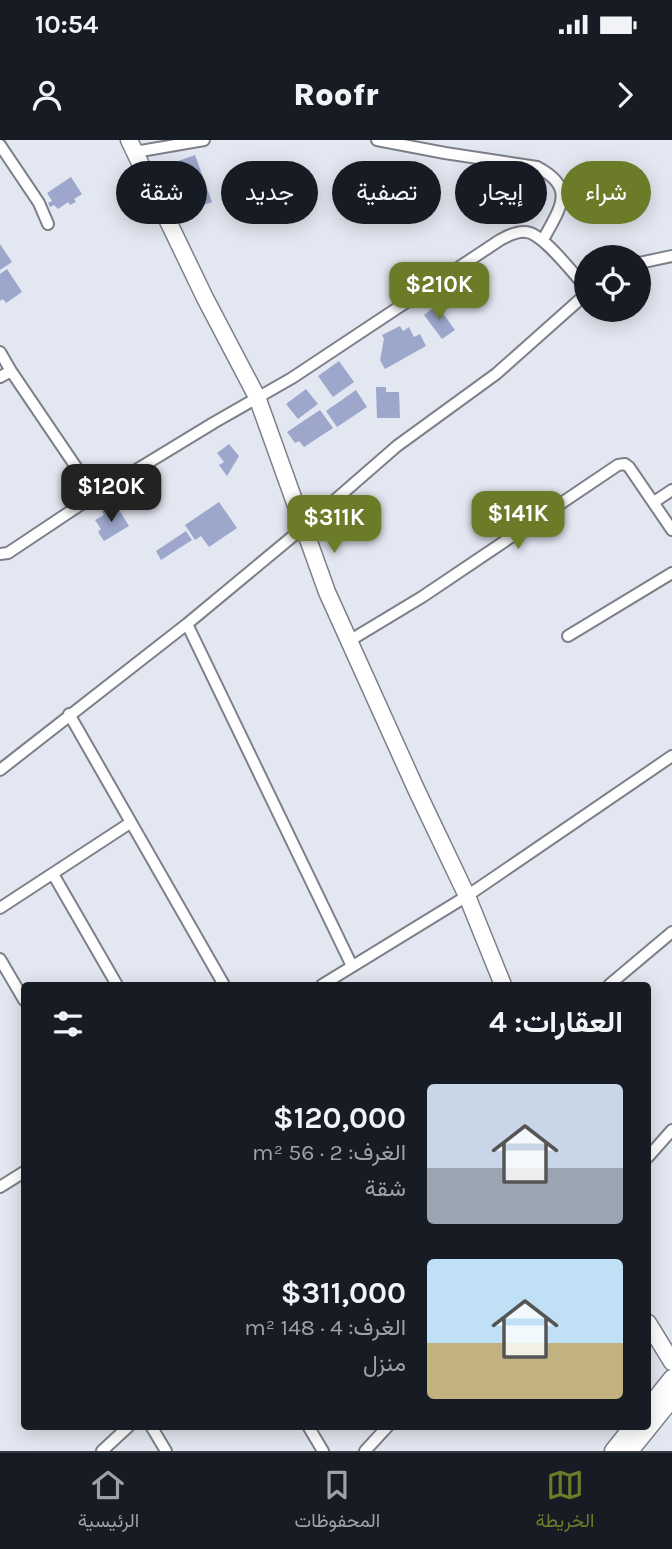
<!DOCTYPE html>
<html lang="ar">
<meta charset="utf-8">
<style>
body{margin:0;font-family:Karla,Vazirmatn,sans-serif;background:#20242c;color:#f1f3f6;direction:rtl;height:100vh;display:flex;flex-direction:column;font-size:26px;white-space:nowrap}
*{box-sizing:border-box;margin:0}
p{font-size:23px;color:#9ea1a6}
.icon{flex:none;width:38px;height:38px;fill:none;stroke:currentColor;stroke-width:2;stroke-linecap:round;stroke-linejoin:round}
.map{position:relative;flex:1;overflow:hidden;direction:ltr}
.panel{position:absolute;left:21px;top:842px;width:630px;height:448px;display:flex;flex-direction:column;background:#171b24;border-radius:7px;box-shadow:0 4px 18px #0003;direction:rtl}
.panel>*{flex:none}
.hud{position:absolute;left:21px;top:21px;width:630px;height:63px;direction:rtl;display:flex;gap:14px}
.buttons{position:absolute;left:574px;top:105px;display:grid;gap:14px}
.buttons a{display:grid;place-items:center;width:77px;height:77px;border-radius:50%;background:#171b24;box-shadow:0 4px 18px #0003;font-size:35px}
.price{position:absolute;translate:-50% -60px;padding:0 16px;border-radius:14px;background:#6c7b28;color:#fff;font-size:23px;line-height:46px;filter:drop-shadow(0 2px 4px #0008)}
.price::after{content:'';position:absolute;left:50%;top:42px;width:21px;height:16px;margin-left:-10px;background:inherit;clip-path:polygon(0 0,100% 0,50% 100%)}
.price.current{background:#222;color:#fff}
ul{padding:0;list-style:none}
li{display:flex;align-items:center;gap:21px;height:175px;padding:0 28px}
li span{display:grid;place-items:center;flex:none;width:196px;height:140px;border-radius:7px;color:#555}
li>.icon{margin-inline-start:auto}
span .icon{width:84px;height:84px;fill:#fffc;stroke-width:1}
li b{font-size:30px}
h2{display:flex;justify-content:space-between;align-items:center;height:84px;padding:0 28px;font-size:30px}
.pill{padding:0 24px;border-radius:32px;background:#171b24;box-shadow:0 4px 18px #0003;font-size:24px;line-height:63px}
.pill.current{background:#6c7b28;color:#fff}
.status{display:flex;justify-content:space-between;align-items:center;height:49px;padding:0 35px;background:#171b24;direction:ltr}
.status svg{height:19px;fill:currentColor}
header{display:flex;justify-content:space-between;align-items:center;height:91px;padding:0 28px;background:#171b24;font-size:32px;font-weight:800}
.dock{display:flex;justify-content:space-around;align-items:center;height:98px;border-top:2px solid #363941;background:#171b24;font-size:19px;color:#9ea1a6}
.dock a{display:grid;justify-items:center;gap:4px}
.dock .current{color:#6c7b28}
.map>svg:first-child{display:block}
</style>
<div class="status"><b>10:54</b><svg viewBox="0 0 49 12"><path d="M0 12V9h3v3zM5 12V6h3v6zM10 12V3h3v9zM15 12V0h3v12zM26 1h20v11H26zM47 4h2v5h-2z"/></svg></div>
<header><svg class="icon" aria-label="forward" viewBox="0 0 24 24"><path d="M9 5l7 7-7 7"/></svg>Roofr<svg class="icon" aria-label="person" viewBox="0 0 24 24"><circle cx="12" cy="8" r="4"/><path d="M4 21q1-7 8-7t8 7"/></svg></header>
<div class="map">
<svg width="672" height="1311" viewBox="0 0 672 1311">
<rect width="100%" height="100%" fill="#e3e7f1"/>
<path fill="#9da7cc" d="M 195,15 L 212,62 L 184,72 L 167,25 Z
M 71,37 L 82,54 L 74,59 L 76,62 L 70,65 L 68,62 L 58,69 L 54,65 L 50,67 L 48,63 L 52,61 L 47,53 Z
M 0,104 L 12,122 L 0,130 Z
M 7,129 L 22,152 L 6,163 L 3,159 L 0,161 L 0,134 Z
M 437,165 L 455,190 L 442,199 L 424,175 Z
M 400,186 L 403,191 L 409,187 L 414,197 L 420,194 L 426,206 L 385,229 L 380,220 L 384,199 L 382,195 Z
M 339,221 L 354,242 L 333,257 L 318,236 Z
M 376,247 L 386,247 L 386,252 L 399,252 L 400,278 L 377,278 Z
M 306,249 L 318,264 L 298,279 L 286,264 Z
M 356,250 L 367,267 L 337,287 L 326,271 Z
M 320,270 L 333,288 L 304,307 L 299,301 L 295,303 L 287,292 Z
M 229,304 L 239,316 L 227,336 L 219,325 L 224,322 L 217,313 Z
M 219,362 L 237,388 L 209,407 L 201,396 L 195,400 L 185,385 Z
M 106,368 L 109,373 L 118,368 L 129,386 L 104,401 L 98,392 L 101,389 L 95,380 L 104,375 L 102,371 Z
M 186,391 L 192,400 L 161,420 L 156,411 Z"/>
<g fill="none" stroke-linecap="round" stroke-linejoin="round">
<g stroke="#7d8089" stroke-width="14">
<path id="street" d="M 377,0 L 445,13 L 537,27 C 578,48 559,69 543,100
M 0,5 L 39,63 L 48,84
M 135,12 L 204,0
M 639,123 L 672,116
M 0,212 L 11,231
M 0,237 L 11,231 L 95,355 L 215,282 L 292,238 L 500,100 C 507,96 517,91 526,92 C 543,93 573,134 586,147
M 654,362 L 672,350
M 0,414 L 8,413 L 95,355
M 187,484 L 352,826
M 568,496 L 672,433
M 349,501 L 422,457 L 618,325 L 625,324 L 629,327 L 672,390
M 69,574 L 224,845
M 0,630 L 187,484 L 304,387 L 397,306 L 496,234 L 586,154
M 53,734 L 117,845
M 0,768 L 130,683
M 0,819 L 24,860
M 322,845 L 467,756 L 672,616
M 609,845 L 672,792
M 648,1017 L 672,990
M 0,1047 L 24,1032
M 151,1286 L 166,1311
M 308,1286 L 323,1311
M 102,1311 L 129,1286
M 365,1311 L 388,1286"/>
</g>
<g stroke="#7d8089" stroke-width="19">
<path id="secondary" d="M 129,0 L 205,158 L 257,257 L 327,452 L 416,649 L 467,756 L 503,845
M 648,1183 L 672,1222
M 648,1268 L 672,1238
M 613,1311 L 633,1286
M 630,1311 L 672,1259"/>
</g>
<use href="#street" stroke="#fff" stroke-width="10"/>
<use href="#secondary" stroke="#fff" stroke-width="16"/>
</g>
</svg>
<div class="buttons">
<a><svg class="icon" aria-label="locate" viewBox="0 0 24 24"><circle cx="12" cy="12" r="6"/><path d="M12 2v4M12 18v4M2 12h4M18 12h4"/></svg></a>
</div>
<b class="price" style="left:439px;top:182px">$210K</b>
<b class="price current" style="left:111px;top:384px">$120K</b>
<b class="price" style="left:518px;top:411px">$141K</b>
<b class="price" style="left:334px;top:415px">$311K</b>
<div class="hud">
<a class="pill current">شراء</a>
<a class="pill">إيجار</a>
<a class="pill">تصفية</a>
<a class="pill">جديد</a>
<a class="pill">شقة</a>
</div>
<section class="panel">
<h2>العقارات: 4<svg class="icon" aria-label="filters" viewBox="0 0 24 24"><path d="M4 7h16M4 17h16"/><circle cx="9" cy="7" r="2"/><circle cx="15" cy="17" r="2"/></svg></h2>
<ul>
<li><span style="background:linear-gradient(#c9d6e8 60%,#9aa5b1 0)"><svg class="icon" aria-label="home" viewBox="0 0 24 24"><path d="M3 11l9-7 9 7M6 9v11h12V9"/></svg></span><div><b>$120,000</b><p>الغرف: 2 · 56 m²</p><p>شقة</p></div></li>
<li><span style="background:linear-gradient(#bfe0f5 60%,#c2b280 0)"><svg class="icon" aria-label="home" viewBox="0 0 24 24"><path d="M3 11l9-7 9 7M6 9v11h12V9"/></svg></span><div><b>$311,000</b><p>الغرف: 4 · 148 m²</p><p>منزل</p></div></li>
</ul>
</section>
</div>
<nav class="dock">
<a class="current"><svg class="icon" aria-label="map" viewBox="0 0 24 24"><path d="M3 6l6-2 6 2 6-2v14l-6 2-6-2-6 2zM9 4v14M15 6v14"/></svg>الخريطة</a>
<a><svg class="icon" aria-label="saved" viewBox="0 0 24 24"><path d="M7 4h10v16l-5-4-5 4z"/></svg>المحفوظات</a>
<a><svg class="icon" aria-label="home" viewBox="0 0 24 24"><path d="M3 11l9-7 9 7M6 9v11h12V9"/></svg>الرئيسية</a>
</nav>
